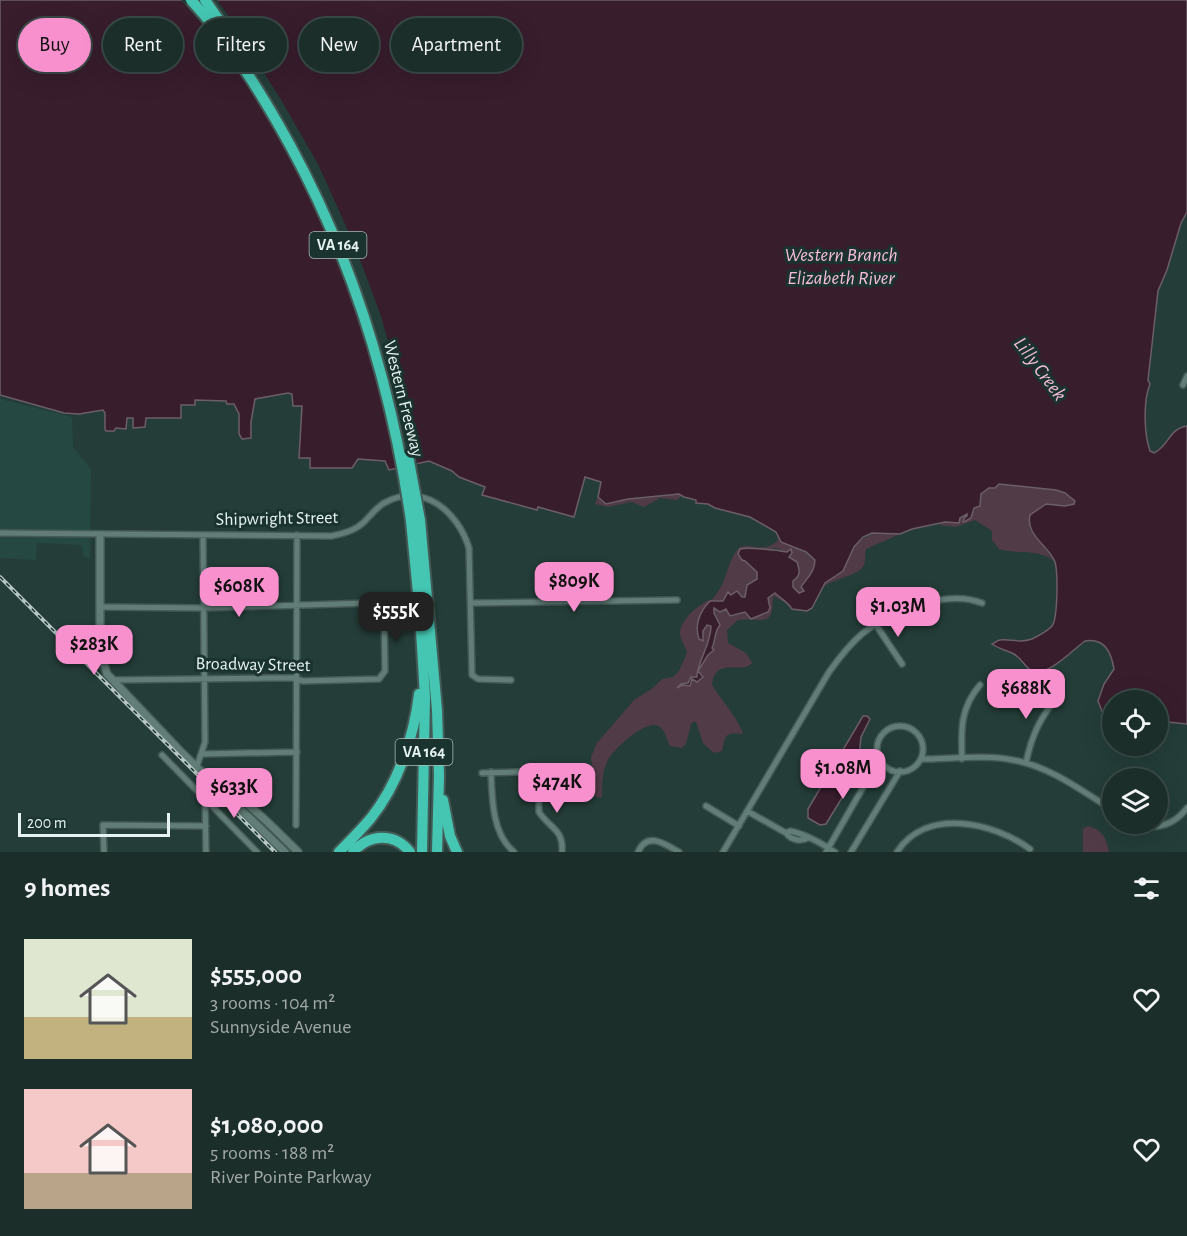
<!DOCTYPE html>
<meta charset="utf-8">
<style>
body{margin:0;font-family:"Alegreya Sans",sans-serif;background:#283a36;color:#f1f3f6;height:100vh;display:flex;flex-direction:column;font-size:22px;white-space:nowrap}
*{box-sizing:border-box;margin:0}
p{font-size:20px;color:#a0a8a8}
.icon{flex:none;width:33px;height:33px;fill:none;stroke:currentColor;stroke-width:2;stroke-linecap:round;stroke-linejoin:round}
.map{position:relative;height:852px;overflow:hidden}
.drawer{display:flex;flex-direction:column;background:#1b2e2a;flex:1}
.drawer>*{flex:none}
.top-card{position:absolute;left:18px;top:18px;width:600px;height:54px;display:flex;gap:12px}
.tools{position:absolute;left:1102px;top:690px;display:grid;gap:12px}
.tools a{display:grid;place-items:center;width:66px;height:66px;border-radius:50%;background:#1b2e2a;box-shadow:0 6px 24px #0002,0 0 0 2px #394a47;font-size:30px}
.scale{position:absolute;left:18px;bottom:15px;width:152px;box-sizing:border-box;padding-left:6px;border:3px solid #e6f4f1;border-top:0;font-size:16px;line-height:21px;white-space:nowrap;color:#e6f4f1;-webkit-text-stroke:4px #1a332e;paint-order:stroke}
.price{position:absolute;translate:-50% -51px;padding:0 14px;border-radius:12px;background:#f890cd;color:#111;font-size:20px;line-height:39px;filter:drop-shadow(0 2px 3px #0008)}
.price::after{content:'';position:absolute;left:50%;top:36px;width:18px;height:14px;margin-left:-9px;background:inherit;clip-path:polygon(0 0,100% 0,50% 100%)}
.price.current{background:#222;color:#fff}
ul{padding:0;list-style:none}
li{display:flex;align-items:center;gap:18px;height:150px;padding:0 24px}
li span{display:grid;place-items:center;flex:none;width:168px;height:120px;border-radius:0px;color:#555}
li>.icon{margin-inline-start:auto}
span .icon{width:72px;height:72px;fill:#fffc;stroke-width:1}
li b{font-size:26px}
h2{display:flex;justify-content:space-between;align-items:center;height:72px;padding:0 24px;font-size:26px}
.tag{padding:0 21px;border-radius:27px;background:#1b2e2a;box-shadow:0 6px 24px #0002,0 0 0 2px #394a47;font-size:21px;line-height:54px}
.tag.current{background:#f890cd;color:#111}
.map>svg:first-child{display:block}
</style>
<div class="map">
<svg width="1187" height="852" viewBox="0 0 1187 852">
<rect width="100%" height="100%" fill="#243d38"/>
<path fill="#254842" d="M 0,399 L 72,417 L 73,447 L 91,469 L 90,558 L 83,557 L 82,545 L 37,543 L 36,560 L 0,558 Z"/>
<path fill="#503b46" d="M 999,484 L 1056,490 L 1065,492 L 1075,501 L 1074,504 L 1065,506 L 1046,504 L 1029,518 L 1030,529 L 1055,562 C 1040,548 1017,555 999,549 L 992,540 L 992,531 L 975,520 L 956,527 L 938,525 L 945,522 L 959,523 L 959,519 L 967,513 L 968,516 L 965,517 L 963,521 L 968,520 L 975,508 L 980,505 L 981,494 L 990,488 L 995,488 Z
M 679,494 L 682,495 L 677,500 L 660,498 L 644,507 L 631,502 L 608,507 L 595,504 L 598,497 L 606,504 L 628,499 Z
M 883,532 L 900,534 L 866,549 C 864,555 867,563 862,568 C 855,576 834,579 823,587 L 824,583 C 857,570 842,537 883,532 Z
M 777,534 C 784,549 805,548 815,560 C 816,569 809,580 802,585 L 804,591 L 799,593 L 793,587 L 794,580 L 791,559 L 789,558 L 790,549 L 787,552 L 775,548 L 766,550 L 744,548 L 738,554 L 740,557 L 757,572 L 757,579 L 747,584 L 745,598 L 742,597 L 737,592 L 723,601 L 710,601 C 701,611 690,630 703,641 L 703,631 L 707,625 L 711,626 C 711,645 698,660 697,677 L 694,676 L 688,684 L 681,684 L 678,688 L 682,685 L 689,686 L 692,679 L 703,677 L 698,671 L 708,655 L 713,651 L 712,648 C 715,642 717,630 717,622 C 717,616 714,614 714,608 L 720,610 L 726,609 L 730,616 L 745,612 L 753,618 L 765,614 L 770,608 L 768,598 L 775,593 C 781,599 788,601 792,609 L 803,611 L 792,610 L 786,603 L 773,596 C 773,630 762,617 738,620 L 727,630 L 728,643 L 746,653 L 752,663 C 742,675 716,656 712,684 C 721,701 738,717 743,734 C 724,732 726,735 722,751 L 714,753 L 703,743 L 696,722 L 693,722 L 691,724 L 686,744 L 682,748 L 670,746 C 666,739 666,730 658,726 C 646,719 611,751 607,762 C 602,773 602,784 602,795 L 601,798 L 595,796 L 591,757 L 597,743 L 634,700 L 653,688 L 662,679 L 673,677 L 679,671 L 687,653 C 685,644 677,637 681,627 C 686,616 696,607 707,601 C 713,598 709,603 714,597 C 727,583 728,558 739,548 C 748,541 765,555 778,540 Z
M 1088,826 C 1103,830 1106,837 1109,852 L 1083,852 L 1083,829 Z"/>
<path fill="#381d2d" stroke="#6c5e68" stroke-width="1.5" d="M 0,0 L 1187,0 L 1187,212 L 1181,223 L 1167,270 L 1158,291 L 1148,380 L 1150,384 C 1143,401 1144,434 1150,451 L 1154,453 C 1170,445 1168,429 1187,426 L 1187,724 L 1158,721 L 1158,700 L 1113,700 L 1113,719 L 1102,711 L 1098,701 L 1104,684 L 1114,669 C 1111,652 1105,638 1085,641 C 1074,649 1045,679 1032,671 C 1025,667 1021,658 1014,654 C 1006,650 999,649 992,644 C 995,643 997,640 1000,640 C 1009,638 1019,644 1032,639 C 1038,636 1048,631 1052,626 C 1058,618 1058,572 1055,562 C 1049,546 1025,535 1030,515 L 1046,504 L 1065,506 L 1074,504 L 1075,501 L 1065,493 L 1056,490 L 999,484 L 995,488 L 989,488 L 981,494 L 980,506 L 974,508 L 971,518 L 964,522 L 963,521 L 965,517 L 967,516 L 967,514 L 960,518 L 959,523 L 945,522 L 912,529 L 900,534 L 872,533 L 863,537 L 854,547 L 843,571 L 825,583 L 812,608 L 807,611 L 792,609 C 788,602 781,599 775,593 L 768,598 L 770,608 L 768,612 L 751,619 L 745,612 L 730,616 L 726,609 L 720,612 L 714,608 L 714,613 L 720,625 C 714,632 716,640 712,648 L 714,650 L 708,655 L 698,671 L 703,677 L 697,682 L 692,679 L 690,686 L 682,685 L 677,688 L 681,684 L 688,683 L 691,677 L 697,677 C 696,664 711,645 711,626 L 707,625 L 703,631 L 703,641 L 699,639 C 694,625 700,611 710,601 L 723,601 L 728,592 L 731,595 L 737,591 L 742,597 L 745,597 L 747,585 L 757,579 L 757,572 L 745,561 L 742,560 L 738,554 L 740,549 C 748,547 777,550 787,552 L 791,549 L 792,553 L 789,557 L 797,562 C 800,571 801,575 793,581 L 793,587 L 799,593 L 804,591 L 801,587 C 806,579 815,572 815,560 L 806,552 L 781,542 L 776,532 L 750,517 L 715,508 L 708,504 L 696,503 L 696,500 L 684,497 L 679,494 L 628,499 L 606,504 L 598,497 L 601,482 L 585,477 L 574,517 L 538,507 L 537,510 L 482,495 L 485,487 L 459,477 L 452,471 L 429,461 L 389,470 L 385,461 L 358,459 L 352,468 L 310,468 L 310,458 L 299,458 L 302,406 L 293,406 L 292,394 L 288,393 L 255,399 L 251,422 L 251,438 L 242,439 L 239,434 L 239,414 L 234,404 L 227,404 L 226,401 L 195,400 L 195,405 L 181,405 L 181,418 L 146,418 L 145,427 L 133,428 L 133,418 L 127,418 L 126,429 L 116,428 L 114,431 L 106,431 L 105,429 L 105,413 L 103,410 L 79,414 L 64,413 L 0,395 Z
M 863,716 L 867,716 L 870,719 L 861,737 L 858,766 L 853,780 L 826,824 L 820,825 L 808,818 L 808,809 Z"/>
<path fill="#243d38" d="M 181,0 L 217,0 L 243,36 L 241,37 L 280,98 L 318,164 L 355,246 L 381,316 L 400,383 L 418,467 L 398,472 L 381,391 L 361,323 L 336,254 L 302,181 L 283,143 L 237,69 L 224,49 Z"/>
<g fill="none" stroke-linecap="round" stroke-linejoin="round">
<g stroke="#445a56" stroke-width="8">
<path id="minor" d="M 1183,385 L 1187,376
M 0,533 L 331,536 C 343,534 355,531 364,522 C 371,515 376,508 384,503 C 423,481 458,512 469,548 L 472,675 L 478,679 L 511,680
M 471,603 L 677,600
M 101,607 L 204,608 L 370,603 L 379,605 L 384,613 L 385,671 L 379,679 L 303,681 L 292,678 L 269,678 L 112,680
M 876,625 L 902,664
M877 749a23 23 0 1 1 46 0a23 23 0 1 1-46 0Z
M 202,754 L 297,752
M 162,755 L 257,852
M 921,759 C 952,759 987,754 1018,761 C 1052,768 1083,792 1113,810
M 962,759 C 961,730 960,708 980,685
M 1026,763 C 1032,733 1041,717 1060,693
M 197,766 L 205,742 L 203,535
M 538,771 L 539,812 C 549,828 564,829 562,852
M 491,772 C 492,798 492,834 514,852
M 482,773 L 551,771
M 205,798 L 206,852
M 706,806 L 739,826
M 747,811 L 786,833 C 791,840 800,842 808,838
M 1137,824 C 1157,830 1174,825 1187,808
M 296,825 L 297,535
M 786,833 L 790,831 C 806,834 821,843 835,852
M 104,852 L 103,825 L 206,826
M 638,852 C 647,831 665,844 679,852
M 723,852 L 829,672 C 839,658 850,644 863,633 C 891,611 947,589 982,603
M 826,852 L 880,758
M 851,852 L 900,771
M 897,852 C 926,807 993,822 1030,849"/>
</g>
<g stroke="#445a56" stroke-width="10">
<path id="tertiary" d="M 100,535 L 100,652 L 107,674 L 180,751 L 285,852
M 216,780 C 247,801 272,826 298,852"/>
</g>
<g stroke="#445a56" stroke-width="14">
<path id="motorway" d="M 420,520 L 437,710 L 439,776 L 437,852
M 411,521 L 420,614 L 425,697 L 422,852
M 443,800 L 450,836 L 457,852
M 339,852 C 350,841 361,830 371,818 C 398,784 414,737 419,694
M 353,852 C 369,834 394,832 410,852"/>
</g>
<use href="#minor" stroke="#627d77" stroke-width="5"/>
<use href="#tertiary" stroke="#627d77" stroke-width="7"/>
<use href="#motorway" stroke="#44c6b2" stroke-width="10"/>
<g stroke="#b5c6c3" stroke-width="4">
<path id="rail" d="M 0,577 L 275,852"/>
</g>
<use href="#rail" stroke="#1a332e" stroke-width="1.5" stroke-dasharray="4.5" stroke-linecap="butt"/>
<g stroke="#445a56" stroke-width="14" stroke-linecap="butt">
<path id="motorway-bridge" d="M 191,0 C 231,44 262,94 291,147 C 355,265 392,388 411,521
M 205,0 L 235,43
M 408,456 L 420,520"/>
</g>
<use href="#motorway-bridge" stroke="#44c6b2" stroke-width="10"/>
</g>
<g text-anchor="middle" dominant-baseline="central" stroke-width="6" stroke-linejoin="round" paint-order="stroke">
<g fill="#1a332e" stroke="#a9bab6" stroke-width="1.5">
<rect x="309.5" y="232" width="57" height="26" rx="4.5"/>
<rect x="395.5" y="739" width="57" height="26" rx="4.5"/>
</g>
<g font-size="16" font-weight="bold" fill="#e6f4f1">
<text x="338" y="245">VA 164</text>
<text x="424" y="752">VA 164</text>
</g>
<g font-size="18" fill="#e6f4f1" stroke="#1a332e">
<text transform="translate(403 399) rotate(76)">Western Freeway</text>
<text transform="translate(277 519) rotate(-1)">Shipwright Street</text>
<text transform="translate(253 665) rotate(1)">Broadway Street</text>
</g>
<g font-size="20" font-style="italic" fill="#f7bcdc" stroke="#1a332e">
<text x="841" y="255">Western Branch<tspan x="841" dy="23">Elizabeth River</tspan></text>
<text transform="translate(1040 369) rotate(53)">Lilly Creek</text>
</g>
</g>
</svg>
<div class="tools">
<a><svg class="icon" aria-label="locate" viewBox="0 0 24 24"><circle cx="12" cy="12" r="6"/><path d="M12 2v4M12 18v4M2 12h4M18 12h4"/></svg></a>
<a><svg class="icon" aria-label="layers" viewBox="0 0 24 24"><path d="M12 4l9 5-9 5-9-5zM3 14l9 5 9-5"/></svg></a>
</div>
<div class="scale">200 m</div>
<b class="price" style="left:574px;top:613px">$809K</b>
<b class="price" style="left:239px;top:618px">$608K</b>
<b class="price" style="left:898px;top:638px">$1.03M</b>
<b class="price current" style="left:396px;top:643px">$555K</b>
<b class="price" style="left:94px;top:676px">$283K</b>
<b class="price" style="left:1026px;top:720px">$688K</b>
<b class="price" style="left:843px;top:800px">$1.08M</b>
<b class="price" style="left:557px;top:814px">$474K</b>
<b class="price" style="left:234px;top:819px">$633K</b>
<div class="top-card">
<a class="tag current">Buy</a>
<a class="tag">Rent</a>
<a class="tag">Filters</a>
<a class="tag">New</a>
<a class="tag">Apartment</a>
</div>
</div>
<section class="drawer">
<h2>9 homes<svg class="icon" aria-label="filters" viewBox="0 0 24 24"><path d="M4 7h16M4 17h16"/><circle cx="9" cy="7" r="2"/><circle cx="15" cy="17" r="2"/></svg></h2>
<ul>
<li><span style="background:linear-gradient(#dfe7d0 65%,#c2b280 0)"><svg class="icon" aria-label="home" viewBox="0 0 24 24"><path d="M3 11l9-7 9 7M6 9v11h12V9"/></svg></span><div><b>$555,000</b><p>3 rooms · 104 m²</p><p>Sunnyside Avenue</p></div><svg class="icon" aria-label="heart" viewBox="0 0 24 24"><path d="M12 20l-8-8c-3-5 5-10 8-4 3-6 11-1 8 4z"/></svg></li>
<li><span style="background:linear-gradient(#f6c9c9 70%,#b9a48a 0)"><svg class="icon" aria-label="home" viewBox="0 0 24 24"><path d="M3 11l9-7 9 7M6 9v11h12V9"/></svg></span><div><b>$1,080,000</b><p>5 rooms · 188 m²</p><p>River Pointe Parkway</p></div><svg class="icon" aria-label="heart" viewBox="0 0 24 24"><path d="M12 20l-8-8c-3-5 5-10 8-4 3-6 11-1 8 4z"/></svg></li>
</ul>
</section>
